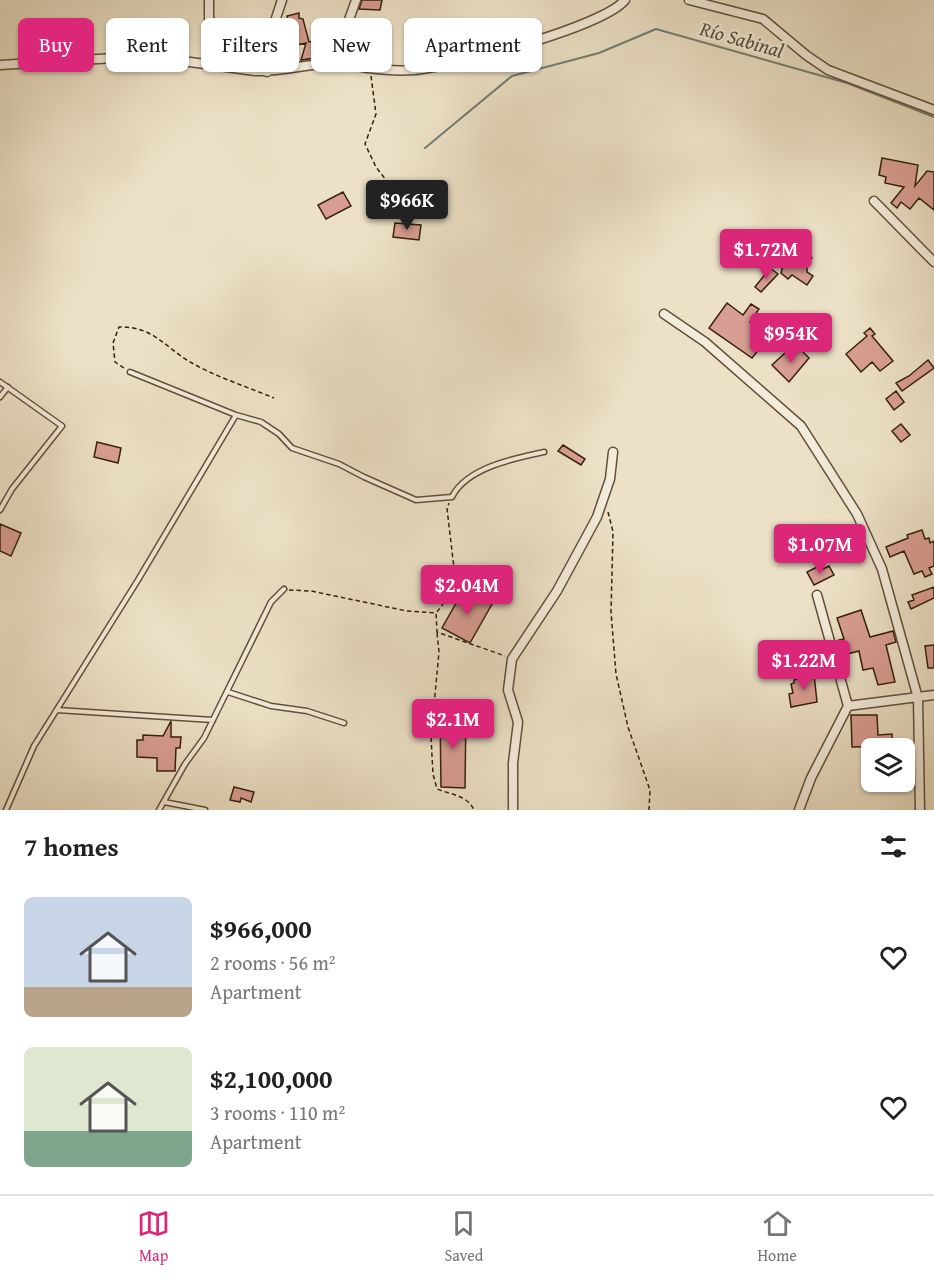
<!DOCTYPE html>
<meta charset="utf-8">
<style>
body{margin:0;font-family:"Gentium Book Plus",serif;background:#f2f2f2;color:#222;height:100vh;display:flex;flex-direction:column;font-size:22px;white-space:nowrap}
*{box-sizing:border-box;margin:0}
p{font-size:20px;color:#767676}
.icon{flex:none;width:33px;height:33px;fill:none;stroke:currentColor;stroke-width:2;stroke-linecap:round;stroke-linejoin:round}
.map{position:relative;height:810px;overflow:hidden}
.panel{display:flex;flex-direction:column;background:#fff;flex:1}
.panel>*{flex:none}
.hud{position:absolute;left:18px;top:18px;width:600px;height:54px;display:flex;gap:12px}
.controls{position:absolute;left:861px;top:738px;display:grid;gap:12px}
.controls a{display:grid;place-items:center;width:54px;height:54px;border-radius:9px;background:#fff;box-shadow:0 2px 4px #0004;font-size:30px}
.price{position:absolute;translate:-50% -51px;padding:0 14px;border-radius:6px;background:#db2777;color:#fff;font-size:20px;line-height:39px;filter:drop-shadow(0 2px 3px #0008)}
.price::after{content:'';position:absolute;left:50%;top:36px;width:18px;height:14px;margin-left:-9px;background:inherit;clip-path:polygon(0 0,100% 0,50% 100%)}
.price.selected{background:#222;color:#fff}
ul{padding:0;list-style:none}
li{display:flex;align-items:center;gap:18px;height:150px;padding:0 24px}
li span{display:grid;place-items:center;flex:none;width:168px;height:120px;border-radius:9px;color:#555}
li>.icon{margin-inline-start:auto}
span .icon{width:72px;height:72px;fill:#fffc;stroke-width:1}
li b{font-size:26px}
h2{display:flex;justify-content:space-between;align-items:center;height:72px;padding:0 24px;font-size:26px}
.chip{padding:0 21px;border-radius:9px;background:#fff;box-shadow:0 2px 4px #0004;font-size:21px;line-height:54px}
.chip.selected{background:#db2777;color:#fff}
.tabs{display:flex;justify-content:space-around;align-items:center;height:84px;border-top:2px solid #e0e0e0;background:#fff;font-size:16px;color:#767676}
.tabs a{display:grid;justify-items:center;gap:3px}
.tabs .selected{color:#db2777}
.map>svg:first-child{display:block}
</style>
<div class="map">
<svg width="934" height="810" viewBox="0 0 934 810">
<rect width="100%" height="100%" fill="#ece1c7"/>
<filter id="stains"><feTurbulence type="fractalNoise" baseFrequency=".00333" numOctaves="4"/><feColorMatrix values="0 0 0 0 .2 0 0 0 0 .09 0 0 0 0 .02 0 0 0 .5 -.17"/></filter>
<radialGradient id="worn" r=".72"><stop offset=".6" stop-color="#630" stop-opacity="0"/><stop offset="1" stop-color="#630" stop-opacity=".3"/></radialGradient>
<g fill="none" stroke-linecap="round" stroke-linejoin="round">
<path stroke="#717e74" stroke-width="2" d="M 425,148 L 512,76 L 599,53 L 656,29 L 847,83 L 934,117"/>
</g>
<path fill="#d99e93" stroke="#35200c" stroke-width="1.5" d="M 362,0 L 382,0 L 380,10 L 359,9 Z
M 299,13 L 299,18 L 303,19 L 309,42 L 326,39 L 329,56 L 301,60 L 306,43 L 287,47 L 285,38 L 278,34 L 280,27 L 289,24 L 287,16 Z
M 882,158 L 918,165 L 915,186 L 927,171 L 934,172 L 934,210 L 919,198 L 910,209 L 901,202 L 897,208 L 891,203 L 904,187 L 885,183 L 886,177 L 879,175 Z
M 343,192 L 351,206 L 326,219 L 318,205 Z
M 395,223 L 421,225 L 419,240 L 393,237 Z
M 801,249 L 812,258 L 807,265 L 807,272 L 813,276 L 807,285 L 792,275 L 788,279 L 781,273 L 784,261 L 796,256 Z
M 770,268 L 778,274 L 761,292 L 755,287 Z
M 727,303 L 743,315 L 751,304 L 759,309 L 750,322 L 769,337 L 752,358 L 709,328 Z
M 870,328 L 875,334 L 872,336 L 893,361 L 880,371 L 872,362 L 861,372 L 846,354 L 867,336 L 864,333 Z
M 800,349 L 809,358 L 789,382 L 772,365 L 786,352 L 792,358 Z
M 928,360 L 934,368 L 902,391 L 896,383 L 909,376 Z
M 896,391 L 904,402 L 894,410 L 886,399 Z
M 901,424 L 910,435 L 901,442 L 892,431 Z
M 97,442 L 121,448 L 118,463 L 94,457 Z
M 563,445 L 585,459 L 581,465 L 558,451 Z
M 0,524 L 21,533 L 11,556 L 0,551 Z
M 922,530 L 925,539 L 929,538 L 930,543 L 934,541 L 934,566 L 929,568 L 932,574 L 925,577 L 922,571 L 914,574 L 904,551 L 890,557 L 886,547 L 908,538 L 907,535 Z
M 819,566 L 821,570 L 829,566 L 834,575 L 814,585 L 807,572 Z
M 934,587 L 934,598 L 911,609 L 908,602 L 914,600 L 912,595 Z
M 464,589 L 492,604 L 470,643 L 442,628 Z
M 861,610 L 870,637 L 893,631 L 896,642 L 886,645 L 895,682 L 878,685 L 873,668 L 863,670 L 859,651 L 847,654 L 845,649 L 843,650 L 839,640 L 844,639 L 837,618 Z
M 934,645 L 934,668 L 928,668 L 925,646 Z
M 814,674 L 817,702 L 791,707 L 789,694 L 793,693 L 791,684 L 794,683 L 794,680 Z
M 440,713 L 466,713 L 465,788 L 441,787 Z
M 851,715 L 877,715 L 878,735 L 892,734 L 893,746 L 852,747 Z
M 171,721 L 171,737 L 181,737 L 180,748 L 176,748 L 175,771 L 157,771 L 157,758 L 137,757 L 137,740 L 143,740 L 143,735 L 163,736 Z
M 234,787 L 254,792 L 251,802 L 241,798 L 240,802 L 230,800 Z"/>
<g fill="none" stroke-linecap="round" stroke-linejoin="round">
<g stroke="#63503b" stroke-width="7">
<path id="service" d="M 130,372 L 236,415 L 261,422 L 279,434 L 292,448 L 339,464 L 364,477 L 416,500 L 452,497 C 466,468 515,458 544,452
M 0,382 L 62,426 L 12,489 L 0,510
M 0,397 L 8,387
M 228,692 L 271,706 L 307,711 L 344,723
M 57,710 L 213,720
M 164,802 L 205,810
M 6,810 L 34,746 L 138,580 L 236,415
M 159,810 L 185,764 L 204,738 L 271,602 L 284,589"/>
</g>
<g stroke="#63503b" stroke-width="11">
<path id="minor" d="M 209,0 L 209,19 L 255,71
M 689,0 L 763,19 L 806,55 L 828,70 L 934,110
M 334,62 L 356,0
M 0,65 L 147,56 L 255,71 C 281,72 306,64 332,63 C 344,62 357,67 368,68 C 383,70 400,71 414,70 C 452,67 603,27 625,0
M 267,72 C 268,46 273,24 282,0
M 874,201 L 934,262
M 664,314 L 705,342 L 801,426 L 857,514 L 882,569 L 918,698 L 920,810
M 848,706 L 934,695
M 513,810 L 513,763 L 518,722 L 508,690 L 512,659 L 557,591 L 597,517 L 610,479 L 613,452
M 799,810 L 811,778 L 848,706 L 817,595"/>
</g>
<path stroke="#35200c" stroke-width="1.5" stroke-dasharray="4.5 3" stroke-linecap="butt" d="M 371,76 L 376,114 L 365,144 L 376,167 L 396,193 L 394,215
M 124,368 L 115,362 L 113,343 L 119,327 C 154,326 165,348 192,363 C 216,377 248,387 274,398
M 608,512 L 613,532 L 611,612 L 616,674 L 628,727 L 650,790 L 649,810
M 289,590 L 311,591 L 407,611 L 436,613 L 437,632 L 505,656
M 437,612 L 452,592 L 454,568 L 447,509 L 449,503
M 437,633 L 439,652 L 431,737 L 433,774 L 437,789 C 452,795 467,795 474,810"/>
<use href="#service" stroke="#f3ecdb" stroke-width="4"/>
<use href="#minor" stroke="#f3ecdb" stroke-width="8"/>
</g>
<g text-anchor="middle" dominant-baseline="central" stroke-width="5" stroke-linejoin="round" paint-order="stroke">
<g font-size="20" font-style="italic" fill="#534f40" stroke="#f3ecdb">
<text transform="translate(742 39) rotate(16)">Río Sabinal</text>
</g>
</g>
<rect width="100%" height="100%" filter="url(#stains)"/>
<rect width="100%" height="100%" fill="url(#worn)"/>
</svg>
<div class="controls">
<a><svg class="icon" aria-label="layers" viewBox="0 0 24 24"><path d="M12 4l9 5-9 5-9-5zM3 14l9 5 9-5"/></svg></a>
</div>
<b class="price selected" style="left:407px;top:231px">$966K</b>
<b class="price" style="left:766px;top:280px">$1.72M</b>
<b class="price" style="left:791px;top:364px">$954K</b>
<b class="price" style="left:820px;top:575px">$1.07M</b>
<b class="price" style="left:467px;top:616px">$2.04M</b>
<b class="price" style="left:804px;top:691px">$1.22M</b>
<b class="price" style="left:453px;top:750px">$2.1M</b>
<div class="hud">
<a class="chip selected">Buy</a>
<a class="chip">Rent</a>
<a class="chip">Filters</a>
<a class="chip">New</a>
<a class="chip">Apartment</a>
</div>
</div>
<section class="panel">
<h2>7 homes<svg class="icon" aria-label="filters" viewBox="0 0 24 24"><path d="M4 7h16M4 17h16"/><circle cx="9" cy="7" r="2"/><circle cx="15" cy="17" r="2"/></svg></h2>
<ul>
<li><span style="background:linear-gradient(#c9d6e8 75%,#b9a48a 0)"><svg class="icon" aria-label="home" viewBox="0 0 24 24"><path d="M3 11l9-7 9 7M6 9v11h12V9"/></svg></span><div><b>$966,000</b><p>2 rooms · 56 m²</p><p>Apartment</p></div><svg class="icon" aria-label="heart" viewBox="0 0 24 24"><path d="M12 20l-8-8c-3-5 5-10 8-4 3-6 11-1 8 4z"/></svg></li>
<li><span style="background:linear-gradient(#dfe7d0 70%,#7fa58c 0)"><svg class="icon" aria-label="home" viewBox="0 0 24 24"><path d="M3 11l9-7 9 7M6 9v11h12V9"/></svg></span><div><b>$2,100,000</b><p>3 rooms · 110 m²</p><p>Apartment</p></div><svg class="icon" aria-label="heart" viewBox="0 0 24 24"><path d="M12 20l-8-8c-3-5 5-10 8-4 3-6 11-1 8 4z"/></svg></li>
</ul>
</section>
<nav class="tabs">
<a class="selected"><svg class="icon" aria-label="map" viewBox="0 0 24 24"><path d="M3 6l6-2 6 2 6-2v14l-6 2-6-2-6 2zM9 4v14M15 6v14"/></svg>Map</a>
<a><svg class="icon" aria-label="saved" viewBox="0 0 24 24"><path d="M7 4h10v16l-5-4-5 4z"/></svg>Saved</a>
<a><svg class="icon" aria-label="home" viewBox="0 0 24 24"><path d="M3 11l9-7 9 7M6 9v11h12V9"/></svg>Home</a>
</nav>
